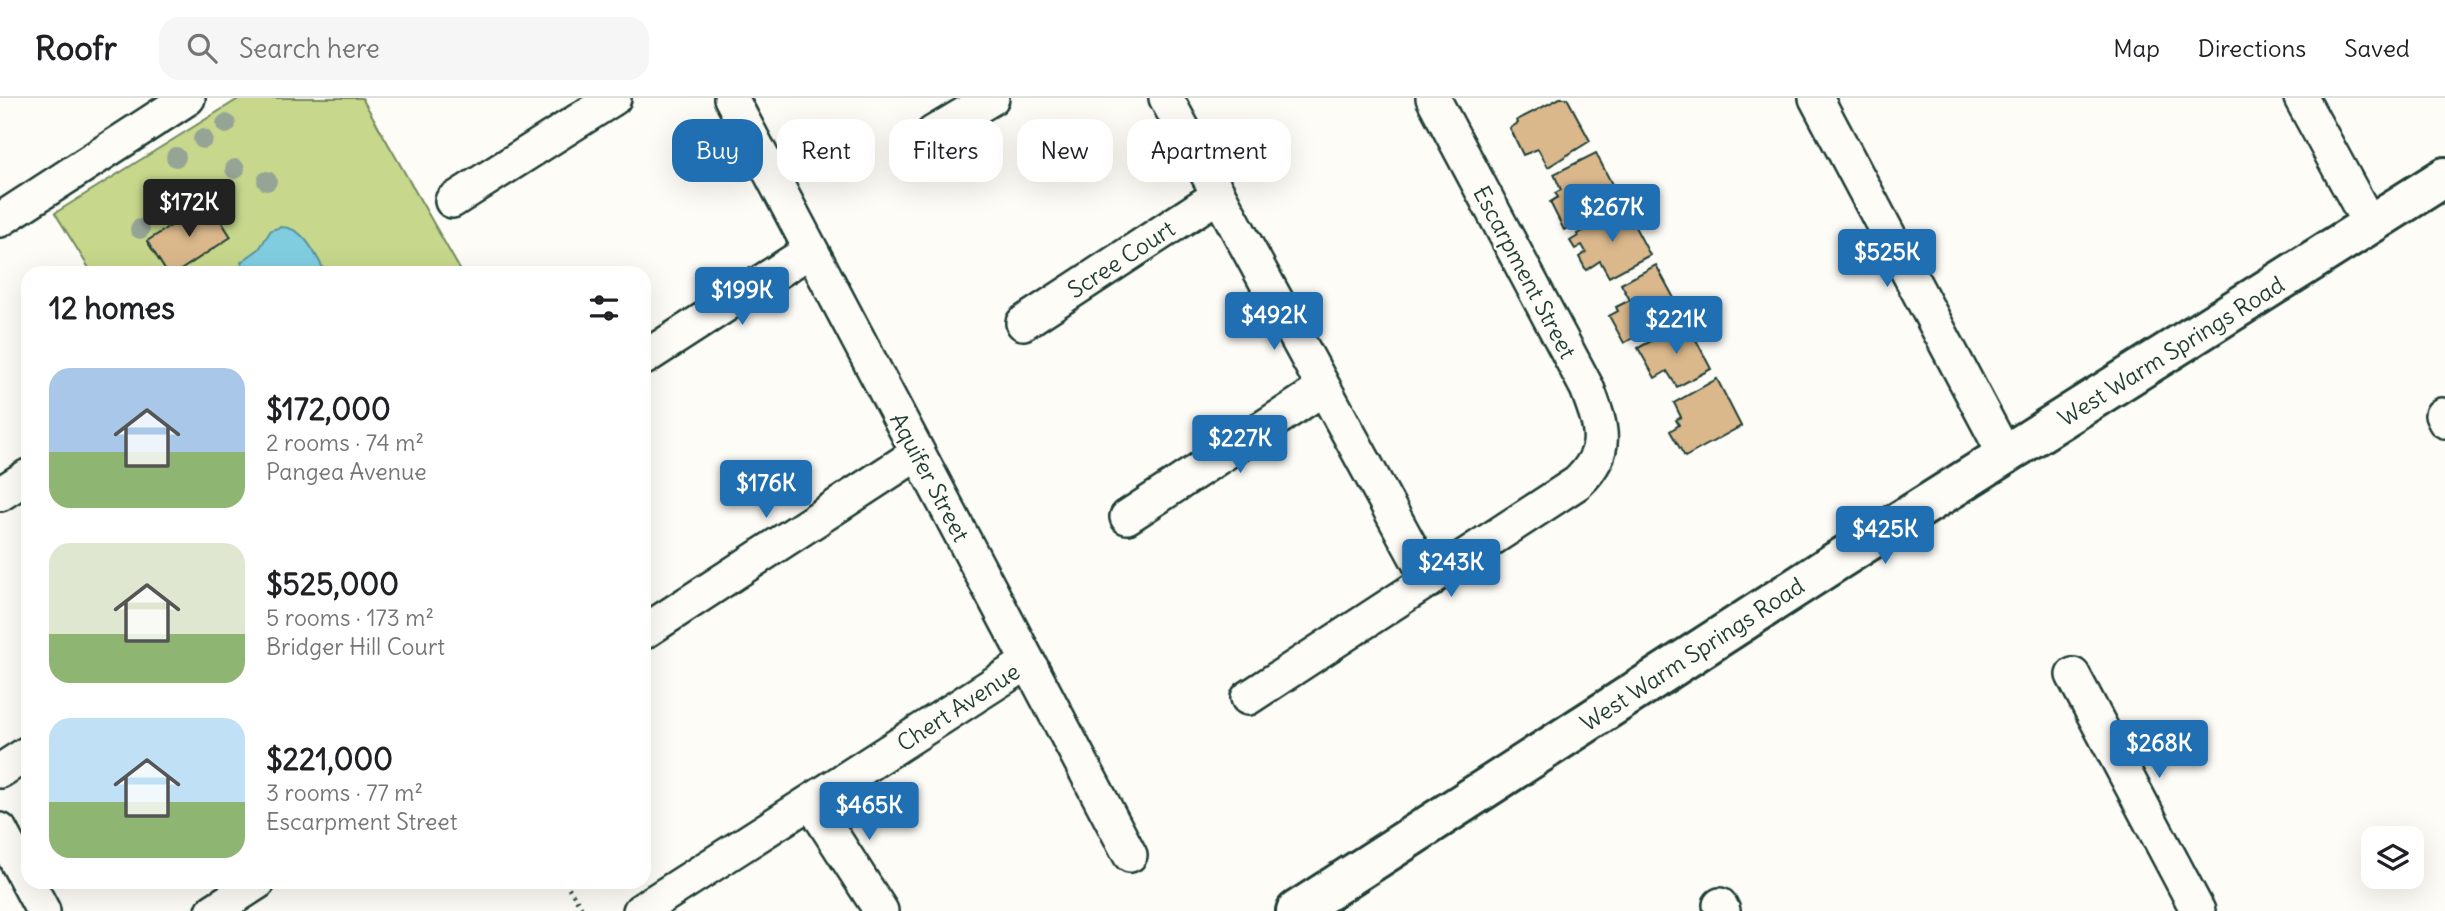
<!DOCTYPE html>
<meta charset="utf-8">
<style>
body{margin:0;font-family:Delius,sans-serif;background:#f6f6f6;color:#202124;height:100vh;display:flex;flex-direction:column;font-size:26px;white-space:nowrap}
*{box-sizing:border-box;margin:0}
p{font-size:23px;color:#757577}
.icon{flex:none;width:38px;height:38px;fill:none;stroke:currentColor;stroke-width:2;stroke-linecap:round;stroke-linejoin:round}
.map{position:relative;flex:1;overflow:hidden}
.panel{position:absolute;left:21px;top:168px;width:630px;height:623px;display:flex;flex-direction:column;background:#fff;border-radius:21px;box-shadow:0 7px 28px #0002}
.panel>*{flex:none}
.top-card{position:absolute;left:672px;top:21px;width:665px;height:63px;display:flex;gap:14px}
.controls{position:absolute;left:2361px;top:728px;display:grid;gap:14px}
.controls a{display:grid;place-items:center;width:63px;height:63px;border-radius:14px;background:#fff;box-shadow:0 7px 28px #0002;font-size:35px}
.price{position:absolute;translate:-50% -60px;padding:0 16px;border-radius:7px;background:#1f6fb2;color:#fff;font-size:23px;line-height:46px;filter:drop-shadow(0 2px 4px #0008)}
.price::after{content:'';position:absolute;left:50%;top:42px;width:21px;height:16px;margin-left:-10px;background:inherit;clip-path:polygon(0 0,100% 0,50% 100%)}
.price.current{background:#222;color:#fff}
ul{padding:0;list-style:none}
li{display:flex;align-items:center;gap:21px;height:175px;padding:0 28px}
li span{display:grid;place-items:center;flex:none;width:196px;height:140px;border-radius:21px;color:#555}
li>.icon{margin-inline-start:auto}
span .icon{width:84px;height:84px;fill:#fffc;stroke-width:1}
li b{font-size:30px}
h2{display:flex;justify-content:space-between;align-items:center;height:84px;padding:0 28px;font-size:30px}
.pill{padding:0 24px;border-radius:21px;background:#fff;box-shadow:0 7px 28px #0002;font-size:24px;line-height:63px}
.pill.current{background:#1f6fb2;color:#fff}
header{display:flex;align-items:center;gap:42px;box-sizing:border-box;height:98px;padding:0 35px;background:#fff;border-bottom:2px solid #e0e0e0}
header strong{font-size:33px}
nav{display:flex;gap:38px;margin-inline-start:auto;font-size:24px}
.search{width:490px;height:63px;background:#f6f6f6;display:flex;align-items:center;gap:18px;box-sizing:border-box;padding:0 24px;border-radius:21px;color:#757577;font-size:26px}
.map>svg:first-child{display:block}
</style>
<header>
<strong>Roofr</strong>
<div class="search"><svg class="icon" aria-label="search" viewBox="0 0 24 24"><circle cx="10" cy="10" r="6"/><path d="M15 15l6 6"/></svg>Search here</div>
<nav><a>Map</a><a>Directions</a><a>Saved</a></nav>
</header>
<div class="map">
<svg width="2445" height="813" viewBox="0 0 2445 813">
<rect width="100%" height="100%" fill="#fdfcf7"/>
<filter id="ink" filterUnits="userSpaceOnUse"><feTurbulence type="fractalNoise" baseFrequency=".0143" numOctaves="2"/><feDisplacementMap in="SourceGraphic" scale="14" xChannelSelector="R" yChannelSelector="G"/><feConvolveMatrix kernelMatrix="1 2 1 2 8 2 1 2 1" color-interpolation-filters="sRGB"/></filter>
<g filter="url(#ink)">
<path fill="#c7d88c" stroke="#738a60" stroke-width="2" d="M 240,0 L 362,0 L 462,175 L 92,175 L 55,115 Z"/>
<path fill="#81cde0" stroke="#5a939b" stroke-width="2" d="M 281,129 C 305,129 315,157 326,175 L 245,175 L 241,164 L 259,151 L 271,132 Z"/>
<path fill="#dab88c" stroke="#1f3d34" stroke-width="2" d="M 1560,0 L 1567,0 L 1590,43 L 1548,69 L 1538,51 L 1523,57 L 1510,30 L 1518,25 L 1517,22 Z
M 1596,55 L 1620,102 L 1564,132 L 1550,104 L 1558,99 L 1555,95 L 1561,92 L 1554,76 Z
M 209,104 L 231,139 L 176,175 L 167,175 L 147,143 Z
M 1626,112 L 1650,157 L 1609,179 L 1600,163 L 1586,172 L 1579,159 L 1586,154 L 1582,147 L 1575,151 L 1570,143 L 1578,138 L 1577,136 Z
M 1656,167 L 1681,213 L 1624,245 L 1609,218 L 1618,213 L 1616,209 L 1630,202 L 1621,186 Z
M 1687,224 L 1711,271 L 1677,289 L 1667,273 L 1655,280 L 1638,250 Z
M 1717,281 L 1741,328 L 1685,359 L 1670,333 L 1679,327 L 1676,322 L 1681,319 L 1674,305 Z"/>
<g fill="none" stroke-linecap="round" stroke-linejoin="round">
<g stroke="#1f3d34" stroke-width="38">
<path id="street" d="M 731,0 L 1130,757
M 1166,0 L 1429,483
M 1816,0 L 2005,357
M 2301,0 L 2370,127
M 933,35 L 992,0
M 452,103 L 614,0
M 0,122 L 188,0
M 1023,225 L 1219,97
M 644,260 L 811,152
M 2442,317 L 2445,323
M 0,396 L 28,378
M 1127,419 L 1324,290
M 644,534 L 918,355
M 2073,577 L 2198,813
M 1248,600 L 1577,385 C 1611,353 1602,330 1587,290 L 1433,0
M 0,673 L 28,655
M 811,704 L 881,813
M 0,732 L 43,813
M 1720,807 L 1723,813
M 213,813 L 258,784
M 640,813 L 1028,564"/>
</g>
<g stroke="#1f3d34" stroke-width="44">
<path id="secondary" d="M 1296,813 L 1832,466 L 2445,79"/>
</g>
<path stroke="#1f3d34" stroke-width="4.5" stroke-dasharray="2 5" stroke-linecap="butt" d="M 565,784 L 584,813"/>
<use href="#street" stroke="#fdfcf7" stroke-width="33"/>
<use href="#secondary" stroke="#fdfcf7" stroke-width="38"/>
</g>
<g fill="#96a496">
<circle cx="226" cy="26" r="10"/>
<circle cx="203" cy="41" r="10"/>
<circle cx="176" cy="59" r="10"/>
<circle cx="235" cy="71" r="10"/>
<circle cx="267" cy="83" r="10"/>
<circle cx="140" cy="131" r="10"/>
</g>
</g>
<g text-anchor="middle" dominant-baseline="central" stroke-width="5" stroke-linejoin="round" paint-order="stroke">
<g font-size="23" fill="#1f3d34" stroke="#fdfcf7">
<text transform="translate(1121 161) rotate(-33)">Scree Court</text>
<text transform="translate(1525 174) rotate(62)">Escarpment Street</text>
<text transform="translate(2171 253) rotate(-32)">West Warm Springs Road</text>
<text transform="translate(930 379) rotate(62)">Aquifer Street</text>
<text transform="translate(1692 556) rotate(-33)">West Warm Springs Road</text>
<text transform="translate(958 609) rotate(-33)">Chert Avenue</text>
</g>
</g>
</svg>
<div class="controls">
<a><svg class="icon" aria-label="layers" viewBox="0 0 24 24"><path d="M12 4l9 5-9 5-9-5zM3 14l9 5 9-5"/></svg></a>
</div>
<b class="price current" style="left:189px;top:141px">$172K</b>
<b class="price" style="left:1612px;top:146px">$267K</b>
<b class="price" style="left:1887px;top:191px">$525K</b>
<b class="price" style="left:742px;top:229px">$199K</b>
<b class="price" style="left:1274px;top:254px">$492K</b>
<b class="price" style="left:1676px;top:258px">$221K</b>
<b class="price" style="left:1240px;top:377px">$227K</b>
<b class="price" style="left:766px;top:422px">$176K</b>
<b class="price" style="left:1885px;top:468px">$425K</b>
<b class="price" style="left:1451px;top:501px">$243K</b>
<b class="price" style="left:2159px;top:682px">$268K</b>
<b class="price" style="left:869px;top:744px">$465K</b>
<div class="top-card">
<a class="pill current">Buy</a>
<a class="pill">Rent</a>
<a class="pill">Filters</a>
<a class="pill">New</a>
<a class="pill">Apartment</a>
</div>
<section class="panel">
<h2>12 homes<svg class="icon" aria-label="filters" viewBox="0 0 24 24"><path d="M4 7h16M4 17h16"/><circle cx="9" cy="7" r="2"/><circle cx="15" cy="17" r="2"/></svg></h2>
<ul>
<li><span style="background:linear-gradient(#a9c7e8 60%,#8fb573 0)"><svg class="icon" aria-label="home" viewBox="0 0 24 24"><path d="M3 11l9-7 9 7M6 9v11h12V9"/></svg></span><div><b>$172,000</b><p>2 rooms · 74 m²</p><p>Pangea Avenue</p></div></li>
<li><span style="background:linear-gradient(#dfe7d0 65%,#8fb573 0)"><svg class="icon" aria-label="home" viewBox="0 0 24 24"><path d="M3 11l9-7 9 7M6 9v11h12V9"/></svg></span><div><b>$525,000</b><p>5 rooms · 173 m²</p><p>Bridger Hill Court</p></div></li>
<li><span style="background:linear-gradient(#bfe0f5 60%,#8fb573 0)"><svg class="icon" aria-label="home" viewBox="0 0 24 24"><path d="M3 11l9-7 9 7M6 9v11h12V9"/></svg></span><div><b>$221,000</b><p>3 rooms · 77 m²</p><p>Escarpment Street</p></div></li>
</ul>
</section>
</div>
